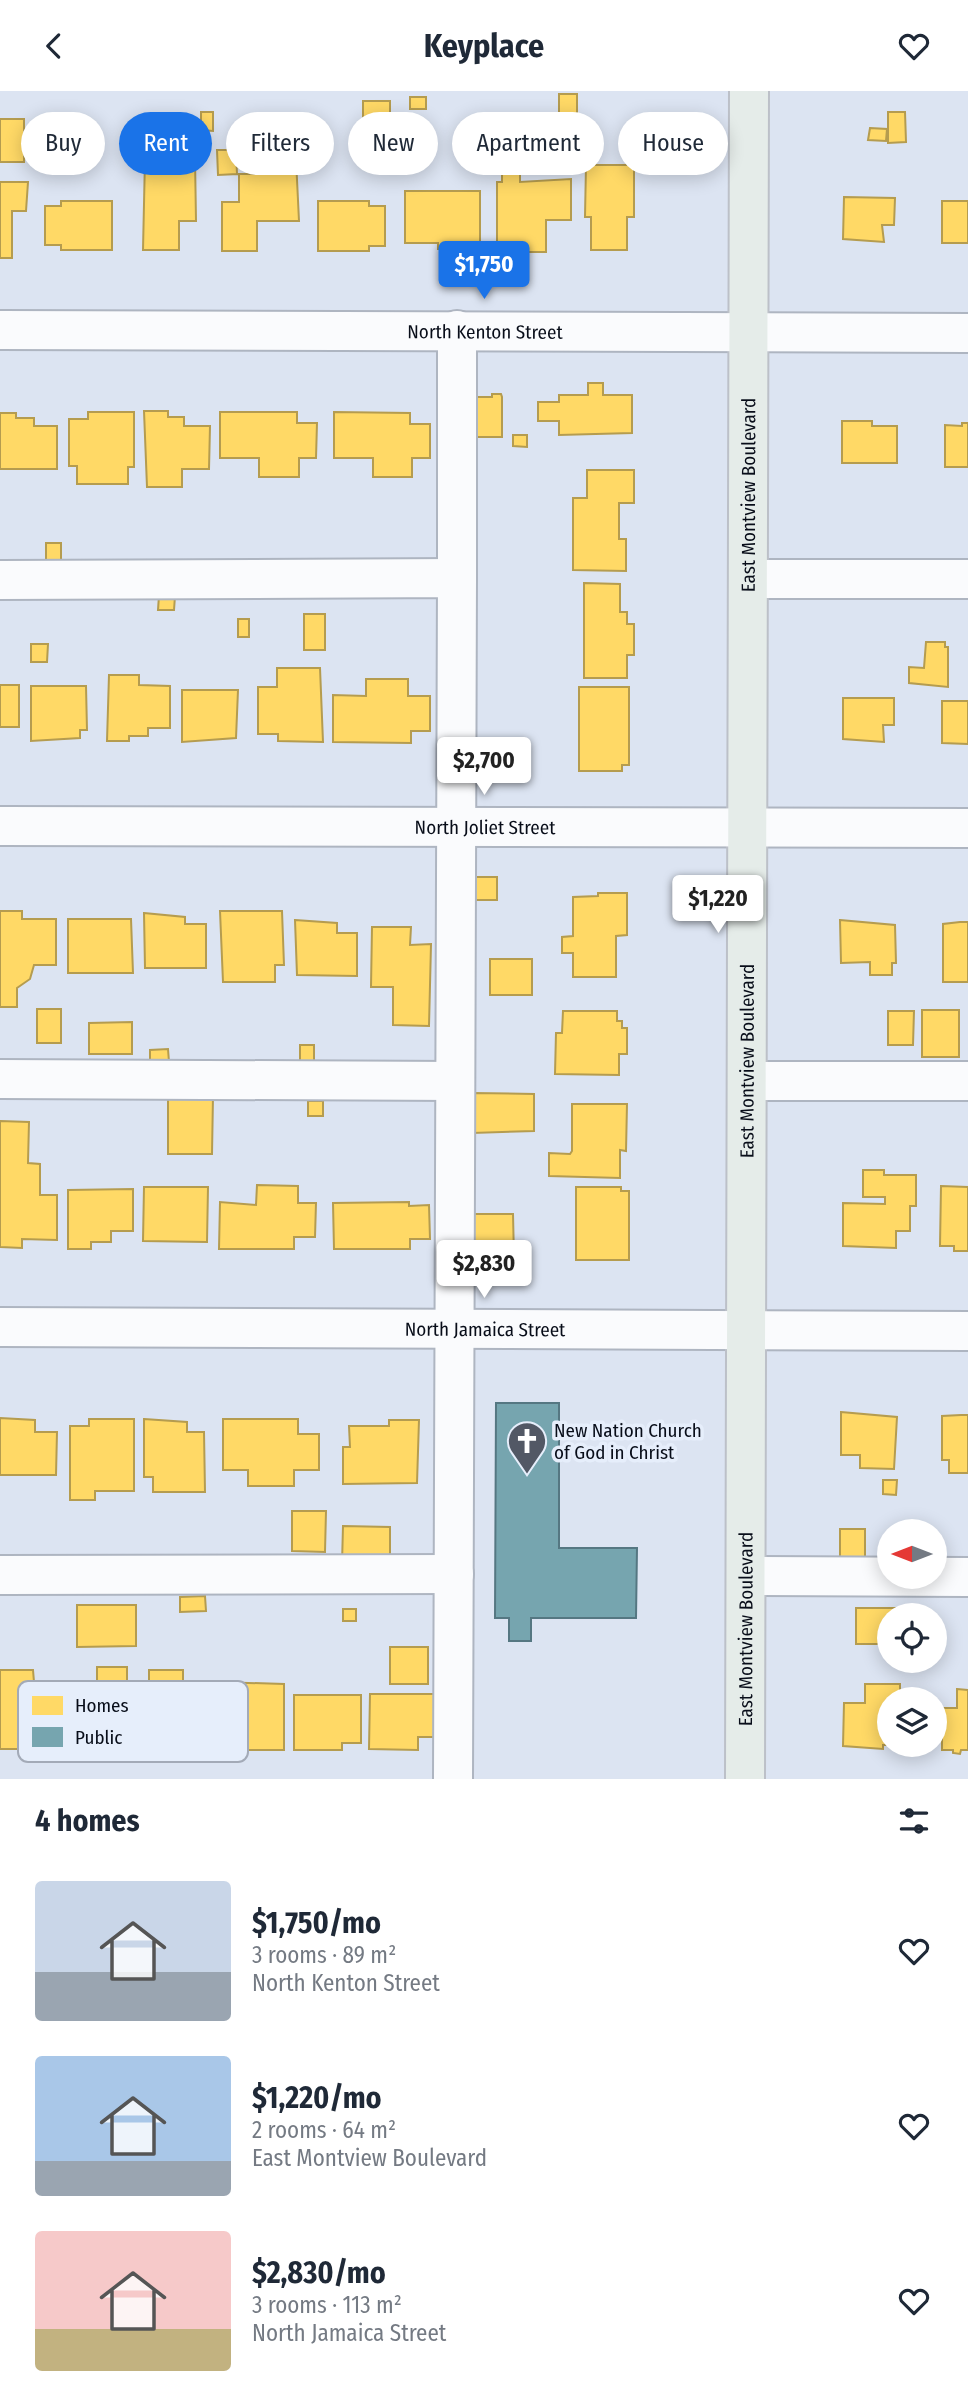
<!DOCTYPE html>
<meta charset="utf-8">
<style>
body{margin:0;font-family:"Fira Sans Condensed",sans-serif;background:#f2f2f3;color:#1f2937;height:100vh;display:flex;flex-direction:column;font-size:26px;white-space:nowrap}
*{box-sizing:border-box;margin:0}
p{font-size:23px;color:#747a83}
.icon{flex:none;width:38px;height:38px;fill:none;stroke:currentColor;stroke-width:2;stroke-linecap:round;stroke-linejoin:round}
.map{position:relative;height:1688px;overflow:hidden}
.sheet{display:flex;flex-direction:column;background:#fff;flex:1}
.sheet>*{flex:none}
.top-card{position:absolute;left:21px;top:21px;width:928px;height:63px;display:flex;gap:14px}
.needle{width:46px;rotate:270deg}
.tools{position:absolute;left:877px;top:1428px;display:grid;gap:14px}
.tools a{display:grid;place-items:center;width:70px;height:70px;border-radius:50%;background:#fff;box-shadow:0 4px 18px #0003;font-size:35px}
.price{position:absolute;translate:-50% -60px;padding:0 16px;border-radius:7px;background:#fff;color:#222;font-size:23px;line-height:46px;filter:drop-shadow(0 2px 4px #0008)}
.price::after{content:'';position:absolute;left:50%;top:42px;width:21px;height:16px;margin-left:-10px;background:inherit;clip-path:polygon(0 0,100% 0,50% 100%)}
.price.on{background:#1a73e8;color:#fff}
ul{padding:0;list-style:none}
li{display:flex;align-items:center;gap:21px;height:175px;padding:0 35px}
li span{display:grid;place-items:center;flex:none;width:196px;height:140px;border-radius:7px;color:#555}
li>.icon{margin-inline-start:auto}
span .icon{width:84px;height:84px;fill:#fffc;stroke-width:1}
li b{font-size:30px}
h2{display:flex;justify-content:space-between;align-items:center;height:84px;padding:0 35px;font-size:30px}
.chip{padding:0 24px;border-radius:32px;background:#fff;box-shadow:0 4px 18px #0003;font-size:24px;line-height:63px}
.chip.on{background:#1a73e8;color:#fff}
header{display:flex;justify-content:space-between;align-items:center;height:91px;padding:0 35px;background:#fff;font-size:32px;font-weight:700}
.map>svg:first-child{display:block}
</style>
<header><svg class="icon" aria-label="back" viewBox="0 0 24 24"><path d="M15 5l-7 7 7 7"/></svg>Keyplace<svg class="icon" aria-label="heart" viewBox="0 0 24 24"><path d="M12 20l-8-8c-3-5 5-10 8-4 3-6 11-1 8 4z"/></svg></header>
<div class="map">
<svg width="968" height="1688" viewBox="0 0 968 1688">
<rect width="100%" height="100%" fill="#dce4f2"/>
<path fill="#ffd966" stroke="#b59c4f" stroke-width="2" d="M 559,3 L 577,3 L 577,41 L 571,41 L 571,30 L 559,30 Z
M 410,6 L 426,6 L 426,18 L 410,18 Z
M 363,10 L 390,10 L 390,44 L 363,44 Z
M 201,21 L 213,21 L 213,40 L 201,39 Z
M 888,21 L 905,21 L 906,51 L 888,52 Z
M 0,28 L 24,28 L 24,71 L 0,71 Z
M 870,37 L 887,38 L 886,50 L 868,49 Z
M 217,59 L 236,59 L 237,83 L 218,84 Z
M 145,67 L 195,67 L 196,130 L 179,130 L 179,159 L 143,159 Z
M 262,68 L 296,68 L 299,130 L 257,130 L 257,160 L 222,160 L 222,111 L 239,111 L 239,83 L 262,83 Z
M 586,74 L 634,74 L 634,126 L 627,126 L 627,159 L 591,159 L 591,126 L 585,126 Z
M 502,77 L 520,77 L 520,91 L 571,88 L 571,129 L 546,129 L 546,161 L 497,161 L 497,91 L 502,91 Z
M 0,91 L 28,91 L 26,120 L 12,120 L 12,167 L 0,167 Z
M 405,100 L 480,100 L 480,158 L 438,158 L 438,152 L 405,152 Z
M 844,106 L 895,107 L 894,134 L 882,134 L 884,151 L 843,148 Z
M 61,110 L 112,110 L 112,159 L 61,159 L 61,154 L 45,154 L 45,115 L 61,115 Z
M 318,110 L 369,110 L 369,115 L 385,115 L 385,155 L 369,155 L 369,160 L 318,160 Z
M 942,110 L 968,110 L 968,152 L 942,152 Z
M 588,292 L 603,292 L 603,304 L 632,304 L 632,342 L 559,344 L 559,330 L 538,330 L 538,311 L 559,311 L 559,304 L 588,304 Z
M 492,303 L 501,303 L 502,306 L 502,346 L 469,346 L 469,306 L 492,306 Z
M 144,320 L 168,320 L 168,326 L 184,326 L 184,335 L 210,335 L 209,378 L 182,378 L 182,396 L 147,396 Z
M 88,321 L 134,321 L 134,376 L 128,376 L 128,393 L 77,393 L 77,375 L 69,375 L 69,328 L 88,328 Z
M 220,321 L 297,321 L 297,332 L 317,332 L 316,367 L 299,367 L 299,386 L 259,386 L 259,367 L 220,367 Z
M 334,321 L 410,322 L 410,333 L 430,333 L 430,367 L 412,367 L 412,386 L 373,386 L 373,367 L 334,367 Z
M 0,322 L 16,322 L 16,327 L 34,327 L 34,335 L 57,335 L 57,378 L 0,378 Z
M 842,330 L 872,330 L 872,335 L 897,335 L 897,372 L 842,372 Z
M 962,332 L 968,332 L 968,376 L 945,376 L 945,334 L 962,335 Z
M 513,344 L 527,344 L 527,356 L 513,355 Z
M 587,379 L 634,379 L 634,412 L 619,412 L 619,448 L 626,448 L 626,480 L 573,479 L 573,407 L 587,407 Z
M 46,452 L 61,452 L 61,475 L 46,475 Z
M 584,492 L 620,493 L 620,521 L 627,521 L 627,533 L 634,533 L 634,564 L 627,564 L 627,587 L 584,587 Z
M 159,504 L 175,505 L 174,519 L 158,519 Z
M 304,523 L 325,523 L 325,559 L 304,559 Z
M 238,528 L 249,528 L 249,546 L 238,546 Z
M 926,551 L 945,551 L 945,556 L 948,556 L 948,596 L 909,592 L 909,576 L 924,577 Z
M 31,553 L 48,553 L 47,571 L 31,571 Z
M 277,577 L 320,577 L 323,651 L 278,650 L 278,643 L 258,643 L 258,596 L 277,596 Z
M 109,584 L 139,584 L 139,594 L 170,595 L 170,637 L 148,637 L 148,645 L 129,645 L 129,650 L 107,650 Z
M 366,588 L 408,588 L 408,605 L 430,605 L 430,640 L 411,640 L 411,652 L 333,651 L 333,604 L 366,605 Z
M 0,594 L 19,594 L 19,636 L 0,636 Z
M 31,595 L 86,595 L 87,639 L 80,639 L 80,647 L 31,650 Z
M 579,596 L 629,596 L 629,674 L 622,674 L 622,680 L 579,680 Z
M 182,599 L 238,599 L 236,647 L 182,651 Z
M 843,607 L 894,607 L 894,634 L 883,634 L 884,651 L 843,648 Z
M 942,610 L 968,610 L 968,653 L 942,652 Z
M 469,786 L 497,786 L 497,809 L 469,809 Z
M 598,802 L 627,802 L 627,844 L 616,845 L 616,886 L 573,886 L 573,862 L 562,862 L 562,846 L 573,845 L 573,806 L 598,805 Z
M 0,820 L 22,820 L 22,828 L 56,828 L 56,874 L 34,874 L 30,888 L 17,897 L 17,916 L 0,916 Z
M 220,820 L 282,820 L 284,874 L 275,874 L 275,891 L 223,891 Z
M 144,822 L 185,826 L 185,833 L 206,833 L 206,877 L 145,877 Z
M 68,828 L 131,828 L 133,882 L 68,882 Z
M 295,829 L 337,832 L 337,842 L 357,842 L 357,885 L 297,884 Z
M 840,829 L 895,834 L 896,872 L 892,872 L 892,884 L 870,884 L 870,871 L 841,872 Z
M 960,831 L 968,831 L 968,891 L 943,891 L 943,833 Z
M 372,836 L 411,836 L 410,854 L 431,853 L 429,935 L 393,934 L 393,896 L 371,896 Z
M 490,868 L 532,868 L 532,904 L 490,904 Z
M 37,918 L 61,918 L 61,952 L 37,952 Z
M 922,919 L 959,919 L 959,966 L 922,966 Z
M 563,920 L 617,920 L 617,930 L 622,930 L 622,937 L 627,937 L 627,963 L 619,963 L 619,984 L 555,983 L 556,942 L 562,942 Z
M 888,920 L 914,920 L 913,954 L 888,954 Z
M 132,931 L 132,963 L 89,963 L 89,932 Z
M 300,954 L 314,954 L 314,974 L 300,974 Z
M 168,958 L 169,971 L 150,972 L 150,959 Z
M 472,1002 L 534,1003 L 534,1040 L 472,1042 Z
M 213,1005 L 212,1063 L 168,1063 L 168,1006 Z
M 308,1010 L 323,1010 L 323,1025 L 308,1025 Z
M 572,1013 L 627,1013 L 626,1060 L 620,1059 L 620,1087 L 549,1085 L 549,1062 L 570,1063 L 572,1060 Z
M 0,1030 L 29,1031 L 28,1072 L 40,1073 L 40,1104 L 57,1104 L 57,1149 L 22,1148 L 22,1157 L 0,1156 Z
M 863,1079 L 884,1079 L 884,1084 L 916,1084 L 916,1115 L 910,1115 L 910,1140 L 896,1140 L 896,1157 L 843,1155 L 843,1112 L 885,1113 L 885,1106 L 863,1106 Z
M 257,1094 L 298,1095 L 298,1112 L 316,1112 L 315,1146 L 294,1146 L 294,1158 L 219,1158 L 220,1111 L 256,1114 Z
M 941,1095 L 968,1096 L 968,1160 L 954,1160 L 954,1155 L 940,1155 Z
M 144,1096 L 208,1096 L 207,1151 L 143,1150 Z
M 576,1096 L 621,1096 L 621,1100 L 629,1100 L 629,1169 L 576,1169 Z
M 133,1098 L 133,1140 L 111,1140 L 111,1151 L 91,1151 L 91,1158 L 68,1158 L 68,1099 Z
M 409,1111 L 409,1115 L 429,1114 L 430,1148 L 410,1148 L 410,1158 L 334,1158 L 333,1112 Z
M 471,1123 L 513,1123 L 514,1167 L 472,1167 Z
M 841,1321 L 897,1326 L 894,1378 L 860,1377 L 860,1364 L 841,1364 Z
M 961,1324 L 968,1324 L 968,1382 L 949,1382 L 949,1369 L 942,1369 L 942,1325 Z
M 0,1327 L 35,1329 L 35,1341 L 57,1341 L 56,1384 L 0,1384 Z
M 89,1328 L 134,1328 L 134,1400 L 95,1400 L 95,1409 L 70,1409 L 70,1335 L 89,1335 Z
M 144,1328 L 187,1331 L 187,1341 L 204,1341 L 205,1401 L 153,1401 L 153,1386 L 144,1386 Z
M 223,1328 L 298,1328 L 298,1343 L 319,1343 L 319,1379 L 294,1379 L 294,1395 L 248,1395 L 248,1379 L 223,1379 Z
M 389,1329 L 419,1329 L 417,1392 L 343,1393 L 343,1356 L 350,1356 L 349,1335 L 389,1335 Z
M 883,1389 L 897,1389 L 896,1404 L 883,1403 Z
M 292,1420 L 326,1420 L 325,1461 L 292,1460 Z
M 343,1435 L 390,1436 L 390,1474 L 342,1473 Z
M 840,1438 L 865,1438 L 865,1472 L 840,1472 Z
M 205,1505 L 206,1520 L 180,1521 L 180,1506 Z
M 77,1514 L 136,1514 L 136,1555 L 77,1556 Z
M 856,1517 L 895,1517 L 895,1524 L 889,1524 L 889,1553 L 856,1553 Z
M 343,1518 L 356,1518 L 356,1530 L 343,1530 Z
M 390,1556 L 428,1556 L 428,1593 L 390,1593 Z
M 97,1576 L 127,1576 L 127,1591 L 133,1591 L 133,1657 L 68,1658 L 68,1591 L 97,1591 Z
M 0,1579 L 33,1579 L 34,1591 L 42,1591 L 41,1622 L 57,1622 L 57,1658 L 0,1658 Z
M 149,1579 L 183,1579 L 183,1591 L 193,1591 L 193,1624 L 208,1623 L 208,1658 L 144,1658 L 144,1592 L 149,1592 Z
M 218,1591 L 284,1593 L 284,1659 L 217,1659 Z
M 865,1593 L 900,1593 L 900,1608 L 889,1608 L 889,1654 L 899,1654 L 883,1654 L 883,1658 L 843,1655 L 844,1612 L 865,1612 Z
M 957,1598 L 968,1599 L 968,1659 L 961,1659 L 960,1663 L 953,1662 L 953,1659 L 942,1659 L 942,1617 L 957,1617 Z
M 370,1603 L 436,1603 L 436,1646 L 418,1646 L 418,1659 L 369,1658 Z
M 294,1604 L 361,1604 L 361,1652 L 342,1652 L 342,1659 L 294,1659 Z"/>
<path fill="#76a5af" stroke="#557782" stroke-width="2" d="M 496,1312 L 559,1312 L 559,1457 L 637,1457 L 636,1527 L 531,1527 L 531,1550 L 509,1550 L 509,1527 L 495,1527 Z"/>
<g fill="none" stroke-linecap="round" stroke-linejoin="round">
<g stroke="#aeb5c1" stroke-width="42">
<g id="minor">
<path id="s1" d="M 0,239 L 968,242"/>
<path d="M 457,487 L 457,239"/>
<path d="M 749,488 L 968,488"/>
<path d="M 0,489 L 457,487 L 453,1688"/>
<path id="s2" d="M 0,735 L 968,737"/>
<path d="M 0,988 L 455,990"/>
<path d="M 748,990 L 968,990"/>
<path id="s3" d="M 0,1236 L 968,1240"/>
<path d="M 0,1484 L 454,1483"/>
<path d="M 747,1485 L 968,1486"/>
</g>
</g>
<g stroke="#bcc0c8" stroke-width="42">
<g id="major">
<path id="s4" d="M 745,1688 L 749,0"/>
</g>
</g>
<use href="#minor" stroke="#fafbfd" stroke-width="38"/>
<use href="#major" stroke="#e5ece9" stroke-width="38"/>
</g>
<defs>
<g id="church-pin" transform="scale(2.0125)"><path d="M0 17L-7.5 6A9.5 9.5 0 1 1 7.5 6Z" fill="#525865" stroke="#e6eefb"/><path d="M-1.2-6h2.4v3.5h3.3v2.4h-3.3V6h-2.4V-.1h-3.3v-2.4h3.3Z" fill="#fff"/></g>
</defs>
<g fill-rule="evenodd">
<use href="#church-pin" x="527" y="1350"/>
</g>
<g text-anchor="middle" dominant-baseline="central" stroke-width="7" stroke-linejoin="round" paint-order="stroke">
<g font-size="19" fill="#080d19" stroke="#e6eefb">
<text stroke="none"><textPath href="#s1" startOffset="485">North Kenton Street</textPath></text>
<text stroke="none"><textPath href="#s4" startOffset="1284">East Montview Boulevard</textPath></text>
<text stroke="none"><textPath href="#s2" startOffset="485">North Joliet Street</textPath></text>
<text stroke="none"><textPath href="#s4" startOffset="718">East Montview Boulevard</textPath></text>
<text stroke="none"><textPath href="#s3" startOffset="485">North Jamaica Street</textPath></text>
<text stroke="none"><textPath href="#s4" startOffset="150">East Montview Boulevard</textPath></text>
</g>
<g font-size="19" fill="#080d19" stroke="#e6eefb" text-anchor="start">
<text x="554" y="1339">New Nation Church<tspan x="554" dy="22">of God in Christ</tspan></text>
</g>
</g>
<rect x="18" y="1590" width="230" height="81" rx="10" fill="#e6eefb" stroke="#a3aab7" stroke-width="2"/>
<rect x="32" y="1605" width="31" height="19" fill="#ffd966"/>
<rect x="32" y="1636" width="31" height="20" fill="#76a5af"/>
<g font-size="19" fill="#080d19">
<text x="75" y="1621">Homes</text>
<text x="75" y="1653">Public</text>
</g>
</svg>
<div class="tools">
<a><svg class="needle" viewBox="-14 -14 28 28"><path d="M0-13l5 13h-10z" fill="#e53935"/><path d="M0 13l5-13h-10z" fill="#747a83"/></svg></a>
<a><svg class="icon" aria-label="locate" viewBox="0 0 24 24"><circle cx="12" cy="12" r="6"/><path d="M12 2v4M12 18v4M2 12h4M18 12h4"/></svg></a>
<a><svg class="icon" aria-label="layers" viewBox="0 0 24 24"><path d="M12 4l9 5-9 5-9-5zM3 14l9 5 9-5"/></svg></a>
</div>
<b class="price on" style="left:484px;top:210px">$1,750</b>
<b class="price" style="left:484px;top:706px">$2,700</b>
<b class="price" style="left:718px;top:844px">$1,220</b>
<b class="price" style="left:484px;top:1209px">$2,830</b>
<div class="top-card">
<a class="chip">Buy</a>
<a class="chip on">Rent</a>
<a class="chip">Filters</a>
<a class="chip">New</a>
<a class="chip">Apartment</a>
<a class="chip">House</a>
</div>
</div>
<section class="sheet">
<h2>4 homes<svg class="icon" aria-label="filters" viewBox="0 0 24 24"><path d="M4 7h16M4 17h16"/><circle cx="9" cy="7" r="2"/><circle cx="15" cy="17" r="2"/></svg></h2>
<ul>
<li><span style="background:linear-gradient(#c9d6e8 65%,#9aa5b1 0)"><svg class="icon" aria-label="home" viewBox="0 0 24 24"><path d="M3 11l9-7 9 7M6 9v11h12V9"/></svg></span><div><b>$1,750/mo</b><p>3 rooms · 89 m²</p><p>North Kenton Street</p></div><svg class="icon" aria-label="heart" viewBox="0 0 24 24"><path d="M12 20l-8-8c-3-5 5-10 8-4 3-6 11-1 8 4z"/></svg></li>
<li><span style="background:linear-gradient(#a9c7e8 75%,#9aa5b1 0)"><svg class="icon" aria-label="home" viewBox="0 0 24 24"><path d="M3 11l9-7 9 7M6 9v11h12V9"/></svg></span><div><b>$1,220/mo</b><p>2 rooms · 64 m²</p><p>East Montview Boulevard</p></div><svg class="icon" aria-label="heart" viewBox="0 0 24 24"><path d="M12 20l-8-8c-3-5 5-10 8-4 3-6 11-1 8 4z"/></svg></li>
<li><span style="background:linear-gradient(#f6c9c9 70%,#c2b280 0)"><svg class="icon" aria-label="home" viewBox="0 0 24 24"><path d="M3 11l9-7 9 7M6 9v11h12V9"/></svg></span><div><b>$2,830/mo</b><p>3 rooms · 113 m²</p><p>North Jamaica Street</p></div><svg class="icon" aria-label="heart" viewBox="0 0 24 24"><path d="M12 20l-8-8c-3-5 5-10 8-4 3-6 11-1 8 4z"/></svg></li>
</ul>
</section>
